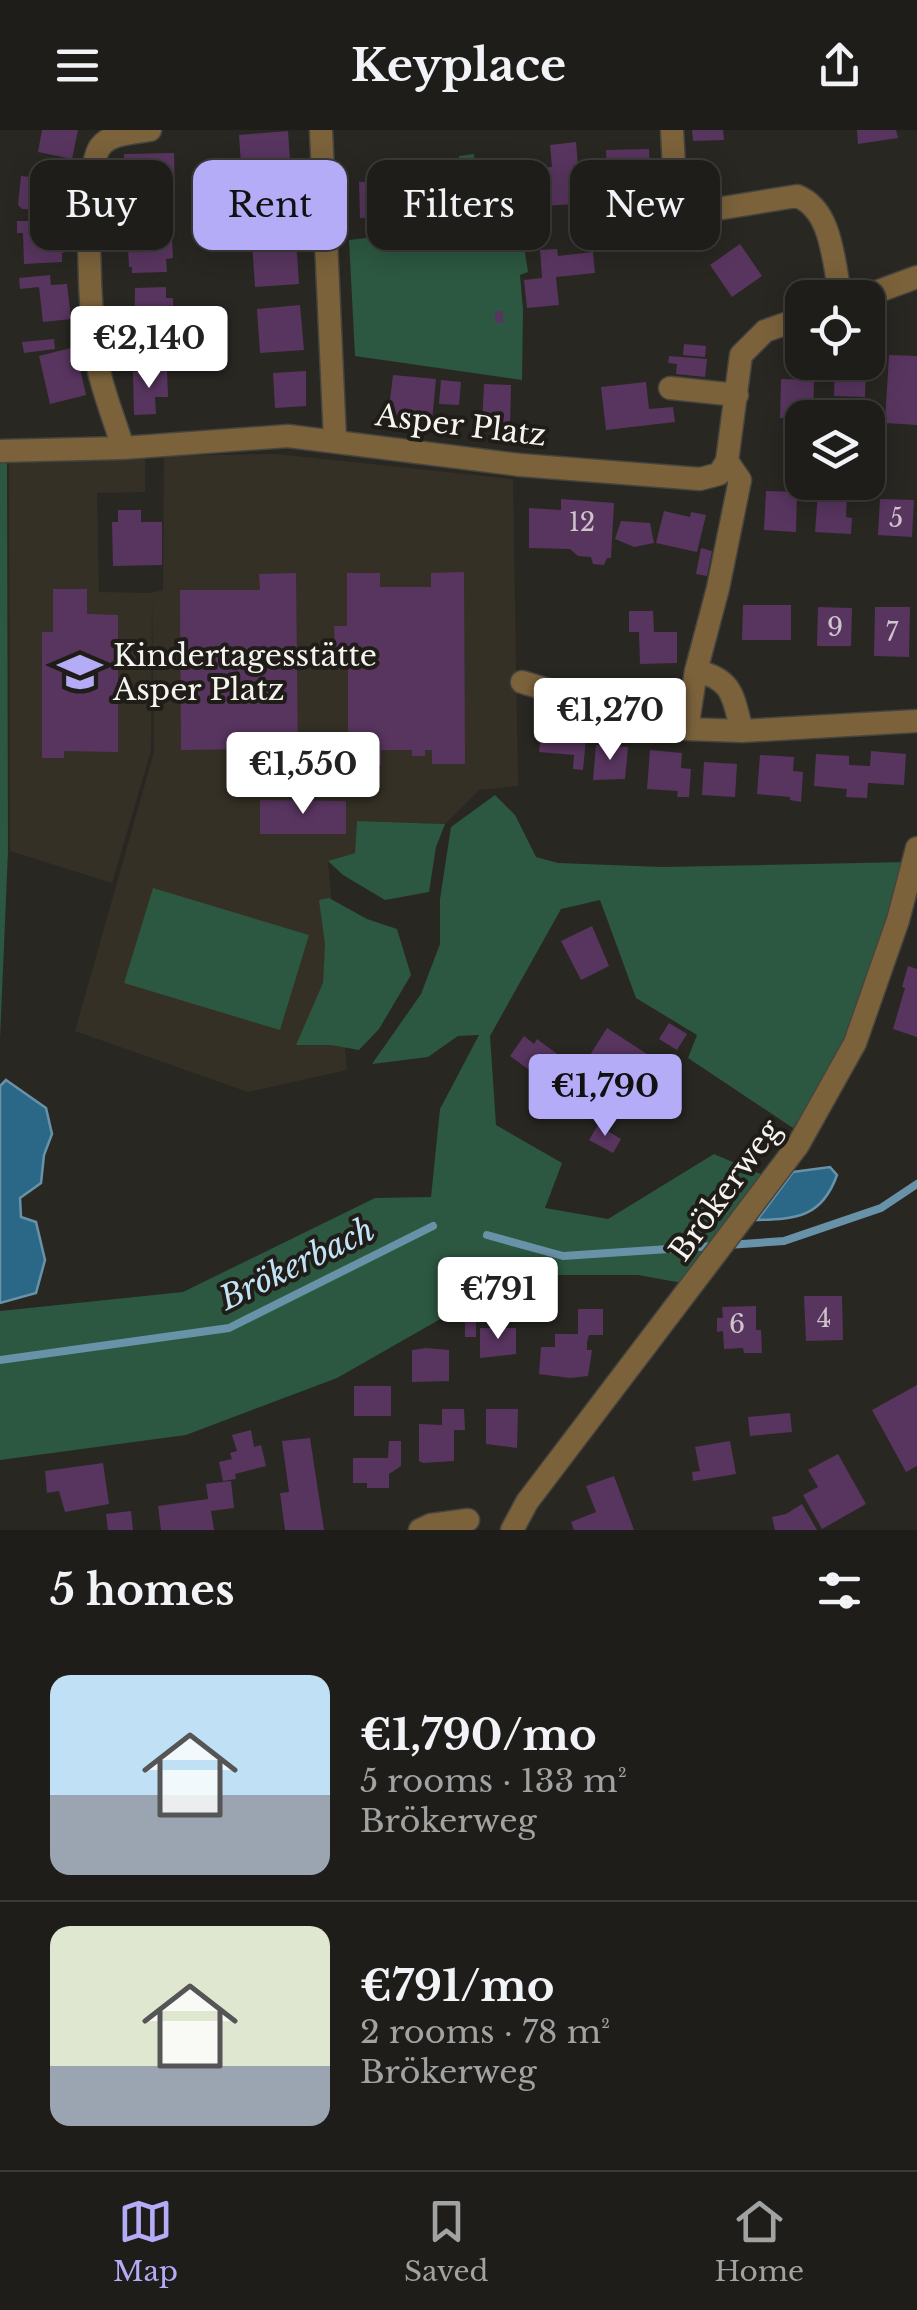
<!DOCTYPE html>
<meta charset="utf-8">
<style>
body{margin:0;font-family:"Libre Baskerville",serif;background:#272623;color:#f1f3f6;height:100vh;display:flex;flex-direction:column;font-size:38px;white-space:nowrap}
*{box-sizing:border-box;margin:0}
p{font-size:32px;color:#a1a2a2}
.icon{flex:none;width:55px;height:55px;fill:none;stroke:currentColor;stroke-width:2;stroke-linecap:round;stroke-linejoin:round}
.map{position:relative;height:1400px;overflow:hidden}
.side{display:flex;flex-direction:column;background:#1f1d1a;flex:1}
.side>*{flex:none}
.top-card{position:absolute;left:30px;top:30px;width:858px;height:90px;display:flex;gap:20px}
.controls{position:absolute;left:785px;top:150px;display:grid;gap:20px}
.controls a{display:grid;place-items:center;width:100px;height:100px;border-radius:20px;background:#1f1d1a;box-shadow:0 5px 25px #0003,0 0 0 2px #3c3b39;font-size:50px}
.price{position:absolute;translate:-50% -85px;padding:0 22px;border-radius:10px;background:#fff;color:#222;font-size:32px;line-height:65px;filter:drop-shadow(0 2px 5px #0008)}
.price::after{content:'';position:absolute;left:50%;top:60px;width:30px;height:22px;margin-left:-15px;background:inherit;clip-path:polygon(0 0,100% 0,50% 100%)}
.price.active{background:#b5acf8;color:#111}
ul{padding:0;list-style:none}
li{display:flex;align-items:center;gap:30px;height:250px;padding:0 50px}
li+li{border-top:2px solid #3c3b39}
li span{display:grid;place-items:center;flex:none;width:280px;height:200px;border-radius:20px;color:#555}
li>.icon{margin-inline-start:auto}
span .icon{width:120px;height:120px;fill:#fffc;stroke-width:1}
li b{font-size:42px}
h2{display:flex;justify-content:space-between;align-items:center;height:120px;padding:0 50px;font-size:42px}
.pill{padding:0 35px;border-radius:20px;background:#1f1d1a;box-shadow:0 5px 25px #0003,0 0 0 2px #3c3b39;font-size:35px;line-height:90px}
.pill.active{background:#b5acf8;color:#111}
header{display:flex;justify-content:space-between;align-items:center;height:130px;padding:0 50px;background:#1f1d1a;font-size:45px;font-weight:700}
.menu{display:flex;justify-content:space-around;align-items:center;height:140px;border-top:2px solid #3c3b39;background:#1f1d1a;font-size:28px;color:#a1a2a2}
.menu a{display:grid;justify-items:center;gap:5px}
.menu .active{color:#b5acf8}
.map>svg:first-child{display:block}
</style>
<header><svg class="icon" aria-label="menu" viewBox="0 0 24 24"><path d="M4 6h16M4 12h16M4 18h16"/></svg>Keyplace<svg class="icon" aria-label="share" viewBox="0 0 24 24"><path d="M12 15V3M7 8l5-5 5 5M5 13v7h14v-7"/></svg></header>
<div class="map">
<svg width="917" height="1400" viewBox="0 0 917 1400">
<rect width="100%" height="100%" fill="#292722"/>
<path fill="#353025" d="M 277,324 L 513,349 L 518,656 L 479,660 L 445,694 L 357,691 L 355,723 L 328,731 L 347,940 L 248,962 L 75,901 L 154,622 L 152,465 L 151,621 L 112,753 L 10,721 L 9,331 L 145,327 L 145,362 L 97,363 L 99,462 L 151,463 L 163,460 L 164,326 Z"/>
<path fill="#2c5740" d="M 474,24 L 480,117 L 523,110 L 528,142 L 520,145 L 523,180 L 522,250 L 355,226 L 349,110 L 462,97 L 459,26 Z
M 0,332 L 7,332 L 8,721 L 0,909 Z
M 495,665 L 515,685 L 536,727 L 558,733 L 662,737 L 908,732 L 850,909 L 793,998 L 688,928 L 697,905 L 636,868 L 600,770 L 561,779 L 490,906 L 496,995 L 562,1033 L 545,1078 L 608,1089 L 714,1024 L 765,1046 L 682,1153 L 638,1145 L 534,1145 L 465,1175 L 337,1248 L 186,1305 L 0,1330 L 0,1181 L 183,1162 L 375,1068 L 431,1067 L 440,979 L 479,905 L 458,906 L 428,927 L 372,934 L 421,864 L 440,814 L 440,769 L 451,697 Z
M 357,691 L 445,694 L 436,717 L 429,762 L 385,770 L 343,745 L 328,731 L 355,723 Z
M 153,758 L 309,805 L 280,900 L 124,853 Z
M 329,768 L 367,789 L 397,799 L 411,845 L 379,899 L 359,920 L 331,915 L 296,915 L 323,853 L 325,814 L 319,770 Z"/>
<path fill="#2b6888" stroke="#6892a8" stroke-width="2.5" d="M 6,950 L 46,978 L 52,1004 L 44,1025 L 41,1053 L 20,1068 L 21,1087 L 36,1092 L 45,1130 L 36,1163 L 0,1173 L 0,956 Z
M 830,1037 L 837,1045 C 822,1087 797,1089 757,1090 L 793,1042 Z"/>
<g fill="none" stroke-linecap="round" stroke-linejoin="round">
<path stroke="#6892a8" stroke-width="8" d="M 487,1105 L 563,1126 L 714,1116
M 728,1115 L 784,1111 L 881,1078 L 917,1054
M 0,1230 L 229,1198 L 433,1096"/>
</g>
<path fill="#58355f" d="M 42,0 L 78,0 L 72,29 L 38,22 Z
M 692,0 L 723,0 L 724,10 L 693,11 Z
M 857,0 L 896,0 L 898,8 L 858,14 Z
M 288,1 L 290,30 L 286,30 L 286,55 L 292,55 L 294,89 L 258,91 L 254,43 L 264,42 L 263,32 L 241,33 L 239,5 Z
M 576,12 L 578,35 L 573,35 L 576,74 L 542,76 L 539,38 L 552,37 L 550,15 Z
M 649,19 L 651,65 L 608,67 L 606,20 Z
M 174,23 L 175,75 L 125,76 L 124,24 Z
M 519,42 L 521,74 L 491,76 L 489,44 Z
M 21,46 L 56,50 L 53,80 L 22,79 L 18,75 Z
M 402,50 L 403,86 L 360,88 L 359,52 Z
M 17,91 L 48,91 L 49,101 L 61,101 L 66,122 L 62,123 L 62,132 L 24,134 L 23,103 L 17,103 Z
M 207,93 L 208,109 L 194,110 L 193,94 Z
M 167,94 L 167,108 L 172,108 L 173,128 L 166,129 L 167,142 L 132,143 L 132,137 L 129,137 L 128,116 L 132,116 L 131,109 L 144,109 L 143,95 Z
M 296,110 L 299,154 L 255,157 L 252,113 Z
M 740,114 L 762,146 L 732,167 L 710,135 Z
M 557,119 L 558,126 L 593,122 L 595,143 L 556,147 L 559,175 L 527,178 L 524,150 L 542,148 L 540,120 Z
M 50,145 L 51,155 L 67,154 L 71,189 L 43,192 L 39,157 L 20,159 L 19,148 Z
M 166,157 L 166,168 L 173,168 L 173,179 L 179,179 L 179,195 L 174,196 L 174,207 L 134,209 L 135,158 Z
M 300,175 L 304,220 L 260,223 L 257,179 Z
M 495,181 L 503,181 L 503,193 L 495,193 Z
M 54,209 L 55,219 L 24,223 L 22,212 Z
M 684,214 L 706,216 L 705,227 L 683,225 Z
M 75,217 L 86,265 L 50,274 L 39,226 Z
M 889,225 L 917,226 L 917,295 L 885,293 Z
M 669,226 L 707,229 L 705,247 L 676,244 L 677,234 L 668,233 Z
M 835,232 L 866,232 L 865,267 L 834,266 Z
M 167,240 L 168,267 L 155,267 L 156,284 L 134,285 L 133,242 Z
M 306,241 L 306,276 L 275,278 L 273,243 Z
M 393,245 L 436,249 L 432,291 L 388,286 Z
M 781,249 L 814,250 L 813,288 L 780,288 Z
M 441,250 L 461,252 L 459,275 L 439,274 Z
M 646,252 L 649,279 L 673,277 L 675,292 L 606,300 L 601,257 Z
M 484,254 L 511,255 L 510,295 L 482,294 Z
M 766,361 L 797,362 L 796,402 L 764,400 Z
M 818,362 L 847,364 L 846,387 L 852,388 L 851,404 L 815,402 Z
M 561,369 L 614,373 L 611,428 L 607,428 L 604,435 L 593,434 L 591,427 L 578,426 L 570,419 L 529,418 L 529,378 L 561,380 Z
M 880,369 L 914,370 L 912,407 L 878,405 Z
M 118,380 L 141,380 L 141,392 L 162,392 L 162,435 L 113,436 L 112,392 L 118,392 Z
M 664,381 L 690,387 L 691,382 L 706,385 L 697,422 L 656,413 Z
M 621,391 L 650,393 L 654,413 L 634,417 L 615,409 Z
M 701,418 L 712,421 L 707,446 L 696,444 Z
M 464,442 L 465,634 L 432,634 L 432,620 L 425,620 L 425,626 L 412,626 L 412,620 L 381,620 L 381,635 L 348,635 L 348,518 L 335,518 L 334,496 L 347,496 L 347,443 L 380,443 L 380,457 L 431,457 L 431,443 Z
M 296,443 L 298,635 L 261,635 L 261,619 L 181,620 L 180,460 L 260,460 L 259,444 Z
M 53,459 L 87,459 L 87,484 L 118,485 L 118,622 L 64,621 L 64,628 L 42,628 L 42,502 L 53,502 Z
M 743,475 L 791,475 L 791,510 L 742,510 Z
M 818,477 L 852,478 L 851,516 L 817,516 Z
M 875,477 L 910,477 L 909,527 L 874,526 Z
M 629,481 L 653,481 L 654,502 L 677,502 L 677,533 L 640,534 L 639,502 L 629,502 Z
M 567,591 L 576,592 L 575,608 L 586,609 L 583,640 L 573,639 L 574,625 L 539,622 L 542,592 Z
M 596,615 L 628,617 L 625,649 L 593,650 Z
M 650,620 L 682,623 L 681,638 L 691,639 L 689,667 L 677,667 L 678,661 L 647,659 Z
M 871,621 L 906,624 L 904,655 L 868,653 L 867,668 L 846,667 L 847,659 L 814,656 L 816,624 L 849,626 L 849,635 L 870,636 Z
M 760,625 L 794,627 L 793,641 L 803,642 L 801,672 L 790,670 L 790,667 L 757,664 Z
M 704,632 L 737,634 L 735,667 L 702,665 Z
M 260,670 L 346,671 L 346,704 L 260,704 Z
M 592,796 L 609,836 L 581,850 L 561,811 Z
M 908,836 L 917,839 L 917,907 L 893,899 L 905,858 L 902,857 Z
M 669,893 L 687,904 L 677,920 L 659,909 Z
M 607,898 L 650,926 L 639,943 L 632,938 L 609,974 L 563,944 L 575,926 L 585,933 Z
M 524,906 L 534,914 L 537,909 L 560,926 L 549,942 L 559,949 L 544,972 L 529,963 L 539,947 L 510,926 Z
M 598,995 L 621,1009 L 613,1023 L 589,1010 Z
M 804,1166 L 842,1166 L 843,1210 L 806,1211 Z
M 756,1176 L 756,1200 L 761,1200 L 762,1223 L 744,1223 L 743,1218 L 724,1219 L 723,1201 L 717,1202 L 717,1188 L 723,1188 L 722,1177 Z
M 578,1179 L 603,1179 L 603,1205 L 589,1205 L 587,1212 L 587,1220 L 592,1220 L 588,1246 L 570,1248 L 539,1244 L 541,1217 L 555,1217 L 555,1204 L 578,1204 Z
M 465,1186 L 476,1186 L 476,1207 L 465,1207 Z
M 480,1198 L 516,1198 L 516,1224 L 480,1228 Z
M 426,1218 L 449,1220 L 449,1251 L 412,1252 L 412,1220 Z
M 917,1255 L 917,1336 L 906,1342 L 872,1280 Z
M 354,1256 L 391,1256 L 391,1286 L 354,1286 Z
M 442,1279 L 464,1279 L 465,1300 L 454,1300 L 454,1331 L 423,1333 L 419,1331 L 419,1294 L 442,1295 Z
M 486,1279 L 518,1279 L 517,1318 L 486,1314 Z
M 790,1283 L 792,1302 L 750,1306 L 748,1287 Z
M 251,1300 L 254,1317 L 261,1315 L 266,1336 L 235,1344 L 236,1349 L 223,1351 L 219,1332 L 232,1329 L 230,1323 L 237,1321 L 232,1305 Z
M 310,1308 L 324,1400 L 285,1400 L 280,1363 L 289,1362 L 282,1311 Z
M 389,1311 L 401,1311 L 401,1336 L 389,1344 L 389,1358 L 367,1358 L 367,1353 L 353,1353 L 353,1328 L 388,1328 Z
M 730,1311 L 736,1344 L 693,1351 L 692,1342 L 700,1341 L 695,1317 Z
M 838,1324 L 866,1374 L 822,1399 L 803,1365 L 818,1357 L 808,1340 Z
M 103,1333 L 109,1374 L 65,1382 L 59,1361 L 47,1363 L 45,1341 Z
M 614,1346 L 634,1400 L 574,1400 L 571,1392 L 596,1382 L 586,1356 Z
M 231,1351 L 234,1378 L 211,1381 L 214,1400 L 161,1400 L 158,1376 L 208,1369 L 206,1354 Z
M 802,1374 L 817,1400 L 775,1400 L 772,1387 L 786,1384 Z
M 131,1381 L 133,1400 L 108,1400 L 106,1384 Z"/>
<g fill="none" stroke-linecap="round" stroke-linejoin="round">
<g stroke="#46443f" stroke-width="25">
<path id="street" d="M 321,0 L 335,310
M 672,0 L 676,74 L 683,81 L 692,83 L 797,66 C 833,80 833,133 841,168
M 860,168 L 917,147
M 670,258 L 737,265
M 123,318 C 115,291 104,265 98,237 C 90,203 82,42 100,17 C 110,3 134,3 150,0
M 0,321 L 123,318 L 288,306 L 520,335 L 700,349 L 719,344 L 727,331 L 741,225 L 765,201 L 802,188
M 696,541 L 718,458 L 740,350 L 727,331
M 522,552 L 663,595 L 687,599 L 696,541 C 734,549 733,568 742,601 L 917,591
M 687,599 L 742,601
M 420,1400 L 431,1395 L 468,1390
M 512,1400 L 527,1372 L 798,1015 L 855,913 L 898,790 L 917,718"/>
</g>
<use href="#street" stroke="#7b623b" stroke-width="22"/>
</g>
<defs>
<g id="school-bare" transform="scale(3.45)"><path d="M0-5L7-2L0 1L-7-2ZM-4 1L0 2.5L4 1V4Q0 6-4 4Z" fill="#b5acf8" stroke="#201d19" stroke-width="2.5" paint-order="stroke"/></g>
</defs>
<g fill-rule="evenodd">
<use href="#school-bare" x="80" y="542"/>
</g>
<g text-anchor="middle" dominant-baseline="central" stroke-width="8" stroke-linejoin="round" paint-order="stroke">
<g font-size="25" fill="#cec4cc">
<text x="896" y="388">5</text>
<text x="582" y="392">12</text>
<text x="835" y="497">9</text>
<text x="892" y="502">7</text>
<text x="824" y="1188">4</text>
<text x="737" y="1194">6</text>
</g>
<g font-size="30" fill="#f6f4f1" stroke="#201d19">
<text transform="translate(461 295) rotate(7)">Asper Platz</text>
<text transform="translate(725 1060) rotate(-54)">Brökerweg</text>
</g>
<g font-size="30" fill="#f6f4f1" stroke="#201d19" text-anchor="start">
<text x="113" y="525">Kindertagesstätte<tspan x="113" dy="34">Asper Platz</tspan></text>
</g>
<g font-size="32" font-style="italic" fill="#c3e4f8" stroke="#201d19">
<text transform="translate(297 1134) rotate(-26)">Brökerbach</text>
</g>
</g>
</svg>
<div class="controls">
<a><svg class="icon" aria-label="locate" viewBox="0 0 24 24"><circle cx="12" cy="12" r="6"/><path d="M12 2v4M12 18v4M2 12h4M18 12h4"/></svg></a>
<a><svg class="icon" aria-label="layers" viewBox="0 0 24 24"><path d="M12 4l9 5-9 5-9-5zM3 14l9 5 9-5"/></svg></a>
</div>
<b class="price" style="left:149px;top:261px">€2,140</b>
<b class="price" style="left:610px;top:633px">€1,270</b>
<b class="price" style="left:303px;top:687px">€1,550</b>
<b class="price active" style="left:605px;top:1009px">€1,790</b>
<b class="price" style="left:498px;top:1212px">€791</b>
<div class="top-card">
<a class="pill">Buy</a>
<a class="pill active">Rent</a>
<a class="pill">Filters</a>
<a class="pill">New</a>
</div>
</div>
<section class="side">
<h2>5 homes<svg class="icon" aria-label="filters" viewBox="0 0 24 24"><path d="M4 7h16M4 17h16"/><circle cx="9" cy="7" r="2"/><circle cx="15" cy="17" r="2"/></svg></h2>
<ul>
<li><span style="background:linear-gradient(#bfe0f5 60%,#9aa5b1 0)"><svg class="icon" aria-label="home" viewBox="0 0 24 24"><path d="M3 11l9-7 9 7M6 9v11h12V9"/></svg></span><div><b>€1,790/mo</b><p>5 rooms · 133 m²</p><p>Brökerweg</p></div></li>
<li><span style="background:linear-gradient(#dfe7d0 70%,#9aa5b1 0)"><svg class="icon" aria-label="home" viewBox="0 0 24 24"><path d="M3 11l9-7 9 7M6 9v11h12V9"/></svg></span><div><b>€791/mo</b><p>2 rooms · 78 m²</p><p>Brökerweg</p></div></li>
</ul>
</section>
<nav class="menu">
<a class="active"><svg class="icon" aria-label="map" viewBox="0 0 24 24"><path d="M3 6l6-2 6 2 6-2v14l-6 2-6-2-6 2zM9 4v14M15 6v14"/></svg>Map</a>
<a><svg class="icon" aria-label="saved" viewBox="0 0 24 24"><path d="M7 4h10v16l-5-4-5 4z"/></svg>Saved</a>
<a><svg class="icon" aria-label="home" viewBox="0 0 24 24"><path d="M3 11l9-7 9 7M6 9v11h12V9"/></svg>Home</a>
</nav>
